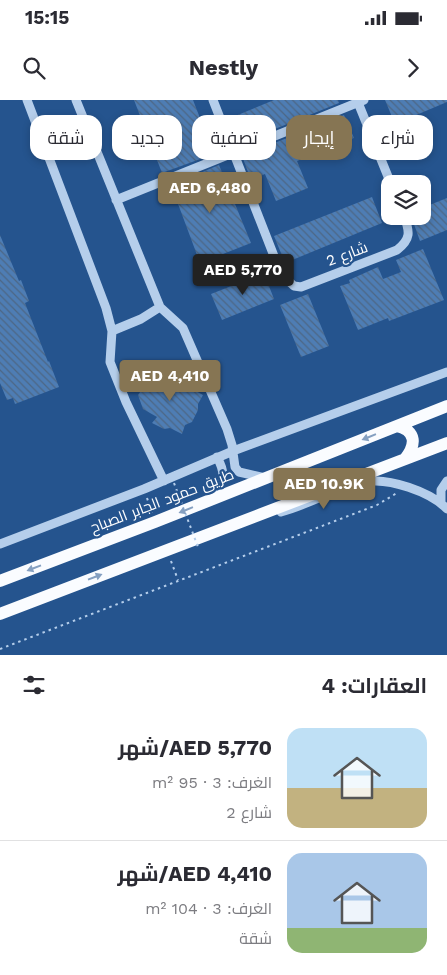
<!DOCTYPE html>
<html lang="ar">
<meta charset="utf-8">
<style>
body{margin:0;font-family:"Work Sans",Cairo,sans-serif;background:#f2f2f3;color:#2b2b33;direction:rtl;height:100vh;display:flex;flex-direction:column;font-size:19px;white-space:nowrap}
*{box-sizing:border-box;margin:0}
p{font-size:16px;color:#7c7c81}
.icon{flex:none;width:28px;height:28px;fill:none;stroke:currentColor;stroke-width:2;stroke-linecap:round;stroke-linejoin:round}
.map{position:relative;height:555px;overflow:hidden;direction:ltr}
.sheet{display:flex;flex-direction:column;background:#fff;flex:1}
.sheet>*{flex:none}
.hud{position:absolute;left:15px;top:15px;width:418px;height:45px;direction:rtl;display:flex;gap:10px}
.buttons{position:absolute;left:381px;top:75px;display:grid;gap:10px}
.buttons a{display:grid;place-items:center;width:50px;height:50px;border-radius:10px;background:#fff;box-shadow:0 2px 8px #0003;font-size:25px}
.price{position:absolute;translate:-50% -42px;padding:0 11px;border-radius:5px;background:#867553;color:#fff;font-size:16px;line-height:32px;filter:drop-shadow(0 1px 2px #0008)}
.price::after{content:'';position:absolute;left:50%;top:30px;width:15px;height:11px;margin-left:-8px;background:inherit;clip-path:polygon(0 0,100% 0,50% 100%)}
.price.on{background:#222;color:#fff}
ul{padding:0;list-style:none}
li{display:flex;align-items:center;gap:15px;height:125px;padding:0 20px}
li+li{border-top:1px solid #e1e1e2}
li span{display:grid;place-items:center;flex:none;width:140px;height:100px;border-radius:15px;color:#555}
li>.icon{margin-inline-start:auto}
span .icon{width:60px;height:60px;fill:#fffc;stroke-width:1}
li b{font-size:21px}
h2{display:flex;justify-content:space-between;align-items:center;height:60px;padding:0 20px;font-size:21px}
.chip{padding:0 18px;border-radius:15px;background:#fff;box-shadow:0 2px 8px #0003;font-size:18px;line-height:45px}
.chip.on{background:#867553;color:#fff}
.status{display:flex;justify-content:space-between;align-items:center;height:35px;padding:0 25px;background:#fff;direction:ltr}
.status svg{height:14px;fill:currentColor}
header{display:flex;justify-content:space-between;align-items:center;height:65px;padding:0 20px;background:#fff;font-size:22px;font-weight:700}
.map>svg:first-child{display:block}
</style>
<div class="status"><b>15:15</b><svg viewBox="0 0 49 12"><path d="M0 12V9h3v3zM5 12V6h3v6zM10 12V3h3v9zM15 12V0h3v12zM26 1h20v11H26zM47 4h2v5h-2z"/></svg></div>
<header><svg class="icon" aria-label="forward" viewBox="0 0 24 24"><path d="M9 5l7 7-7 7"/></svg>Nestly<svg class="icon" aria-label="search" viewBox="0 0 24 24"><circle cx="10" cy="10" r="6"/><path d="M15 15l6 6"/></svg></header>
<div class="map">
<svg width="447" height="555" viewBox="0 0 447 555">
<defs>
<pattern id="building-back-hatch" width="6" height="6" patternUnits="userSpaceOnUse" patternTransform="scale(1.25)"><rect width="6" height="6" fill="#4e7db4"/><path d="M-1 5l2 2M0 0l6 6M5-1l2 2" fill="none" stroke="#4d6785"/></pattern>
</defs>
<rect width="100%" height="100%" fill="#25548e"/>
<path fill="url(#building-back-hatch)" d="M 134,0 L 193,0 L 214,54 L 162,73 Z
M 274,0 L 338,0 L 339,3 L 238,44 L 228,19 Z
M 385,0 L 447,0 L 447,2 L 395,24 Z
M 344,15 L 354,38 L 297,61 L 308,88 L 276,101 L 265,74 L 251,80 L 242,56 Z
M 219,65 L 251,143 L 200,163 L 171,85 Z
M 372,97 L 382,123 L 285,163 L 274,136 Z
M 447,98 L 447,130 L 420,141 L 411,116 L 422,116 L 422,108 Z
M 0,135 L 19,181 L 21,180 L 29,201 L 25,203 L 48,262 L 49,261 L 59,287 L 15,304 L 13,298 L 7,300 L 0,283 Z
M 423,149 L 444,200 L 389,221 L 388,218 L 358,230 L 340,186 L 350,183 L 349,180 L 378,167 L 383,179 L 401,172 L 396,160 Z
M 264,173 L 274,199 L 222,220 L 211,194 Z
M 308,194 L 329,246 L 301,257 L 280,205 Z
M 161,273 L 176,284 L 178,280 L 188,282 L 192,289 L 203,295 L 198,304 L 198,310 L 192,322 L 185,325 L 182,334 L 170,328 L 164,329 L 152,323 L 157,317 L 143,309 L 138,295 L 152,276 Z"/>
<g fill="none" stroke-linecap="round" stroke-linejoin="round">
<path stroke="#b5ceeb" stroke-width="2" stroke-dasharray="2.5 4" stroke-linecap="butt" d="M 147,398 L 152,413
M 171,461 L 178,480
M 0,549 L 377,405 L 397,393"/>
<path stroke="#b5ceeb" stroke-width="9" d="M 27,0 L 106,208 L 112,231 L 110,262 L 126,302 L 164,381
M 76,0 L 160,207 L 183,228 L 227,329 L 232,345 L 235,367 L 239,372 L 265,378
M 213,0 L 281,174 L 294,186 L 301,187 L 397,150 C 411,139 410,132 404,116
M 357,0 L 391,84
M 116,100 L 364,0
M 112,231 L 141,219 L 160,207
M 212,400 C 222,382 228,377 217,357
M 441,402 L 441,390 L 447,381
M 281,412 C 310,404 336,388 365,382 C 388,377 431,392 447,409
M 0,444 L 144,389 L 233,351 L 447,272"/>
<path stroke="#fafcff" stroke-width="12" d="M 397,326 C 417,331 416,345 405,359
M 0,481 L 155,422 L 447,306
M 0,514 L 447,343"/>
<path stroke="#b5ceeb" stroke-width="2" stroke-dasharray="2.5 4" stroke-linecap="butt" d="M 174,383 L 198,447"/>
</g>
<defs><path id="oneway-solid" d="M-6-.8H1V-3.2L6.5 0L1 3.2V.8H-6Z" transform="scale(1.25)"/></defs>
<g fill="#85a0c1">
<use href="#oneway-solid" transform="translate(369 337) rotate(158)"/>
<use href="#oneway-solid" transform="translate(186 410) rotate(158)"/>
<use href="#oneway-solid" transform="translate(34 468) rotate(159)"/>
<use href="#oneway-solid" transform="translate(95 477) rotate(-21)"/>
</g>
<g text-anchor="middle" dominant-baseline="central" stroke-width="4.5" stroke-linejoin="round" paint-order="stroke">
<g font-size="15" fill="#fff" stroke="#25548e">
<text transform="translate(347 154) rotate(-21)">شارع 2</text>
<text transform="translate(162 401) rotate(-21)">طريق حمود الجابر الصباح</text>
</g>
</g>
</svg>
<div class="buttons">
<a><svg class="icon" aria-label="layers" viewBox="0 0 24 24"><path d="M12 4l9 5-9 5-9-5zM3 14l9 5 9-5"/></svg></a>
</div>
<b class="price" style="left:210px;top:114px">AED 6,480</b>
<b class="price on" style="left:243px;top:196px">AED 5,770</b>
<b class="price" style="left:170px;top:302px">AED 4,410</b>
<b class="price" style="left:324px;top:410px">AED 10.9K</b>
<div class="hud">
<a class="chip">شراء</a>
<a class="chip on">إيجار</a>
<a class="chip">تصفية</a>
<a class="chip">جديد</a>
<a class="chip">شقة</a>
</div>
</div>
<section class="sheet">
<h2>العقارات: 4<svg class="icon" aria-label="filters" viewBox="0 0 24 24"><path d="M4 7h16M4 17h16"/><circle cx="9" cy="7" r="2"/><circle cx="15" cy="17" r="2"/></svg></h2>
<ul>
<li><span style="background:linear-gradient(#bfe0f5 60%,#c2b280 0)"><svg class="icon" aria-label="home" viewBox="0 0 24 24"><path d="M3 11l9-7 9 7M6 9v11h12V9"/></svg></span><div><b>AED 5,770/شهر</b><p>الغرف: 3 · 95 m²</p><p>شارع 2</p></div></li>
<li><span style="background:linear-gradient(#a9c7e8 75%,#8fb573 0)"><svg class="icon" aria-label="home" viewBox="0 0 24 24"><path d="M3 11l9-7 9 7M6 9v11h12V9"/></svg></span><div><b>AED 4,410/شهر</b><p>الغرف: 3 · 104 m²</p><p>شقة</p></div></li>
</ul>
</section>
